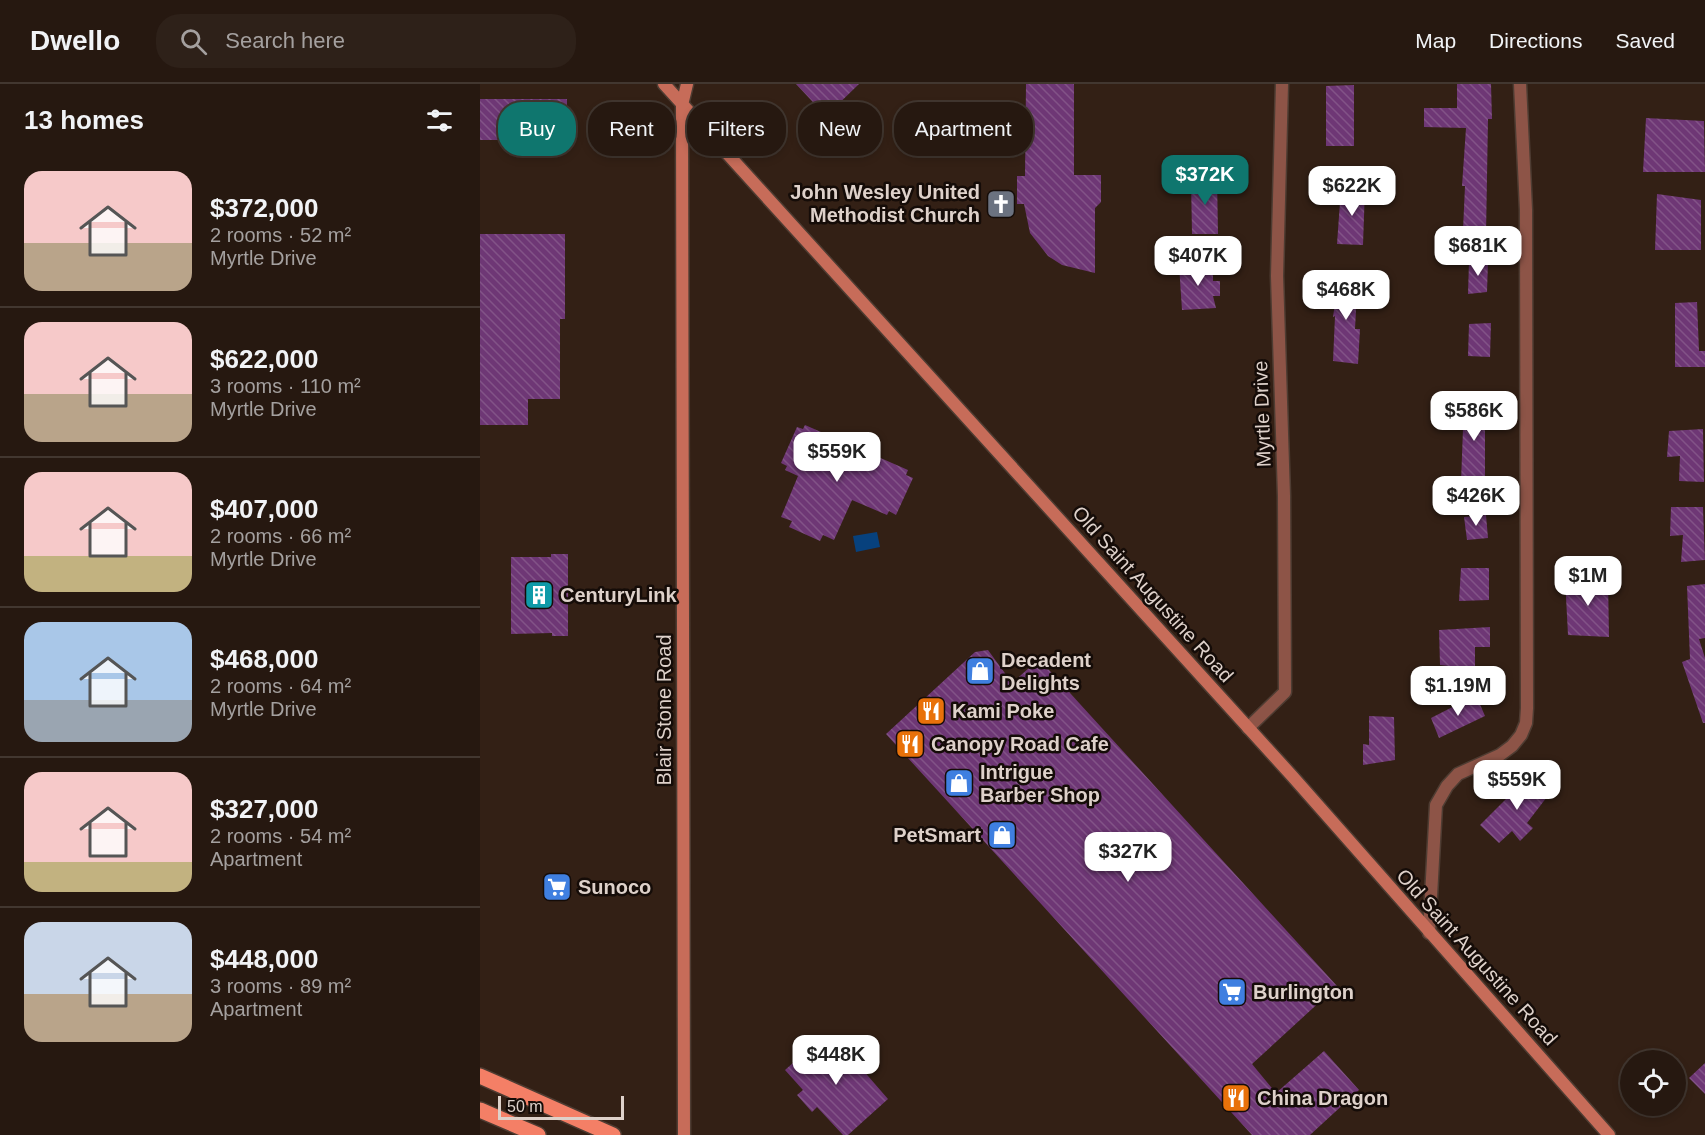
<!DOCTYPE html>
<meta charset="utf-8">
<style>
body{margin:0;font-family:Arial,sans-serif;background:#2e2119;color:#f1f3f6;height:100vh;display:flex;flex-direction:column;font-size:22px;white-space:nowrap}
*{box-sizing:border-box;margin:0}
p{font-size:20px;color:#a4a09f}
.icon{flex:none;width:33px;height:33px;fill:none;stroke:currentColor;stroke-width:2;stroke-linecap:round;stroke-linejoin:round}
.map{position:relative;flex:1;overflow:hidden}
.details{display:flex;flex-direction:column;background:#261810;width:480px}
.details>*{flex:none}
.banner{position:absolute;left:18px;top:18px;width:570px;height:54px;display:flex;gap:12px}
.fabs{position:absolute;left:1140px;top:966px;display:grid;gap:12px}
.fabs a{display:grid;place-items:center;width:66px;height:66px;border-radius:50%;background:#261810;box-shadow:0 3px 9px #0003,0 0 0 2px #423730;font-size:30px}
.scale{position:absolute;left:18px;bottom:15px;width:126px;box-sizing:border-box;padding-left:6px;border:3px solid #ded1ca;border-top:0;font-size:16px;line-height:21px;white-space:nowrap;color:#ded1ca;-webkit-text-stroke:4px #150c08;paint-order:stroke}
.price{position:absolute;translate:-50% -51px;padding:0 14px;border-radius:12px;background:#fff;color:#222;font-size:20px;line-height:39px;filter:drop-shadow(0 2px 3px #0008)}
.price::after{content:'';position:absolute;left:50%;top:36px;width:18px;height:14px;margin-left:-9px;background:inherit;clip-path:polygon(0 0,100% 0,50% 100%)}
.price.active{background:#0f766e;color:#fff}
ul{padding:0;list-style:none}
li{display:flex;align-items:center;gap:18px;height:150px;padding:0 24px}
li+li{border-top:2px solid #423730}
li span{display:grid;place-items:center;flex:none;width:168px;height:120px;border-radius:18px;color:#555}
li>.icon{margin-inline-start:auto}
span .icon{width:72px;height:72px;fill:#fffc;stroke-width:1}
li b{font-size:26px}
h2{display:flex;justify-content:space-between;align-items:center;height:72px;padding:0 24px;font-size:26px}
.tag{padding:0 21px;border-radius:24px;background:#261810;box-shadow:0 3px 9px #0003,0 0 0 2px #423730;font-size:21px;line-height:54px}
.tag.active{background:#0f766e;color:#fff}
header{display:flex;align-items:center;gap:36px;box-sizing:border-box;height:84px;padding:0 30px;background:#261810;border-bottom:2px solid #423730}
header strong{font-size:28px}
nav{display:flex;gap:33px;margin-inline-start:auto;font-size:21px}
.search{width:420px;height:54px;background:#2e2119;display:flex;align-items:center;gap:15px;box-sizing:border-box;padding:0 21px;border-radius:24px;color:#a4a09f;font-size:22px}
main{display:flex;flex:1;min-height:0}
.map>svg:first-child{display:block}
</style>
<header>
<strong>Dwello</strong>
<div class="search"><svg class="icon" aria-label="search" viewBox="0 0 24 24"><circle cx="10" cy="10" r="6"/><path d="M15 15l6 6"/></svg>Search here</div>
<nav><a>Map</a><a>Directions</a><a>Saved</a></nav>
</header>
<main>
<section class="details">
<h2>13 homes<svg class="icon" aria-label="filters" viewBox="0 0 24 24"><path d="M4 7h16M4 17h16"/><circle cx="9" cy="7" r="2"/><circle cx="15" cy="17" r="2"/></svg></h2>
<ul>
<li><span style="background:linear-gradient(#f6c9c9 60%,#b9a48a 0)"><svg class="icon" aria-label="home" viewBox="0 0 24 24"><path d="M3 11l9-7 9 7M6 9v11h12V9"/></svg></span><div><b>$372,000</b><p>2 rooms · 52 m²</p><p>Myrtle Drive</p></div></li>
<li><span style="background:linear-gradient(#f6c9c9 60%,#b9a48a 0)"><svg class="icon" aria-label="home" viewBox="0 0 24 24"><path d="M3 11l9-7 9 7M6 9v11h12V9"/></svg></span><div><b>$622,000</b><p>3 rooms · 110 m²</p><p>Myrtle Drive</p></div></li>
<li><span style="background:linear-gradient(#f6c9c9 70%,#c2b280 0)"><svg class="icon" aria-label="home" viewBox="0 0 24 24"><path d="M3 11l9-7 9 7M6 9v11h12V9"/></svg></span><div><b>$407,000</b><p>2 rooms · 66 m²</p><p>Myrtle Drive</p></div></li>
<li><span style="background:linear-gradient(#a9c7e8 65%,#9aa5b1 0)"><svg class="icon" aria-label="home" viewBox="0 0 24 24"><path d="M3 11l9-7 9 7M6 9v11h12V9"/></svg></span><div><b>$468,000</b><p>2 rooms · 64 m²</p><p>Myrtle Drive</p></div></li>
<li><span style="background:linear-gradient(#f6c9c9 75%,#c2b280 0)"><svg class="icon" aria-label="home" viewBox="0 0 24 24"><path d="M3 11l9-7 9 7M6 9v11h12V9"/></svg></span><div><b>$327,000</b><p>2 rooms · 54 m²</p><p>Apartment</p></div></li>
<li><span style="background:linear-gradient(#c9d6e8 60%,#b9a48a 0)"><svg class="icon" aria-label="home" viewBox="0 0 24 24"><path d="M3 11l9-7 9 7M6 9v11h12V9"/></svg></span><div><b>$448,000</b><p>3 rooms · 89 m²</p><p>Apartment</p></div></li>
</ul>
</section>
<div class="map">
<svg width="1225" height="1051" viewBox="0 0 1225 1051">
<defs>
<pattern id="building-back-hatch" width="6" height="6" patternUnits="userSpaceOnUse" patternTransform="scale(1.5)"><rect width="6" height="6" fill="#6e3775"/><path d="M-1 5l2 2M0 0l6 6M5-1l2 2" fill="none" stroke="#825387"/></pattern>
</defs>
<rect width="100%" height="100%" fill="#332015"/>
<path fill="#07417d" d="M 397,448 L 400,463 L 376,468 L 373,452 Z"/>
<path fill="url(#building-back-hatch)" d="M 316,0 L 379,0 L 346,32 Z
M 546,0 L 594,0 L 594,91 L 621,91 L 621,118 L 615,124 L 615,189 L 582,181 L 568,172 L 550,149 L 544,120 L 537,120 L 537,92 L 545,92 Z
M 977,0 L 1011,0 L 1012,35 L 1008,35 L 1006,151 L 983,146 L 985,102 L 982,102 L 986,44 L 944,43 L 944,24 L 977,24 Z
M 874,1 L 874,62 L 846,62 L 846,2 Z
M 0,15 L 87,15 L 87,56 L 0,56 Z
M 1166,34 L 1224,37 L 1225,88 L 1163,88 Z
M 737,93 L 738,150 L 712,150 L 711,96 Z
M 861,104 L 885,104 L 883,161 L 857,160 Z
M 1177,110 L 1221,116 L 1221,166 L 1175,166 Z
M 0,150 L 85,150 L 85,235 L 80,235 L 80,315 L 48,315 L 48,341 L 0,341 Z
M 989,177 L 1008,178 L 1007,208 L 988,210 Z
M 733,180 L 733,197 L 740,197 L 740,212 L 733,212 L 736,224 L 702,226 L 699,181 Z
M 878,189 L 875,245 L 880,245 L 878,280 L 853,277 L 855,232 L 853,233 L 859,191 Z
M 1217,218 L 1219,267 L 1225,267 L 1225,283 L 1195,283 L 1195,219 Z
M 1011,239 L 1010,273 L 988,272 L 989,240 Z
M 984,318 L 1005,318 L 1005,395 L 981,398 Z
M 325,341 L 428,386 L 426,391 L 433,394 L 416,431 L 409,427 L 407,431 L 372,416 L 354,456 L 343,451 L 340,457 L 309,443 L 312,437 L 301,433 L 318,392 L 305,386 L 307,382 L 301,379 L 317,343 L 323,345 Z
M 1223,345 L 1224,398 L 1199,397 L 1200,372 L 1187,373 L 1189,347 Z
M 1191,423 L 1223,423 L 1225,476 L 1201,478 L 1203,451 L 1190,452 Z
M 1006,431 L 1008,454 L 987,456 L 984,433 Z
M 71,470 L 88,470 L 88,552 L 72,552 L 72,549 L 31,550 L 31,473 L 71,473 Z
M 981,484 L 1009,484 L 1009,516 L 979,517 Z
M 1085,494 L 1128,495 L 1129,553 L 1088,551 Z
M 1225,500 L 1225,554 L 1219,555 L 1225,574 L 1225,639 L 1223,639 L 1202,578 L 1210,575 L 1207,502 Z
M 1010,543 L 1010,563 L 995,563 L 995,594 L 967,594 L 969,582 L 960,581 L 959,546 Z
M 508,566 L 532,599 L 559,575 L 857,902 L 772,980 L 796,1009 L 844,967 L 879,1006 L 830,1051 L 772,1051 L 406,650 L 495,568 Z
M 996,611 L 1005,632 L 959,654 L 951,634 Z
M 889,632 L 914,633 L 915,676 L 883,681 L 883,660 L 889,661 Z
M 1051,690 L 1070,709 L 1047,739 L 1053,744 L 1040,757 L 1032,747 L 1019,759 L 1000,741 Z
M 341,954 L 353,967 L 361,961 L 408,1015 L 368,1051 L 363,1051 L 337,1023 L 332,1028 L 317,1011 L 323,1006 L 305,986 Z
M 1225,979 L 1225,1010 L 1209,994 Z"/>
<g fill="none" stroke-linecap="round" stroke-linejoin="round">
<g stroke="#4e3c32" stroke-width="15">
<path id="street" d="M 768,644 L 805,608 L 804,412 L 797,192 L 802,0
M 949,849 L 956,721 L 967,702 L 978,690 L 1020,671 L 1032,662 L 1041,651 L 1046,639 L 1047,624 L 1046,126 L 1040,0"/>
</g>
<g stroke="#4e3c32" stroke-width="15">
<path id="secondary" d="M 184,0 L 813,693 L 1129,1051
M 204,1051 L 202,21 L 207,0"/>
</g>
<g stroke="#4e3c32" stroke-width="18">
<path id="primary" d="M 0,992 L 133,1051
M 0,1026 L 58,1051"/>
</g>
<use href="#street" stroke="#8d5447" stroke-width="12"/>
<use href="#secondary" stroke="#c76c59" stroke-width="12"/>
<use href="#primary" stroke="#f47f66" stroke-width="15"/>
</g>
<defs>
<g id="church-square" transform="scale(1.5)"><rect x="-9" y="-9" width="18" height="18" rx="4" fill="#6b7280" stroke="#150c08"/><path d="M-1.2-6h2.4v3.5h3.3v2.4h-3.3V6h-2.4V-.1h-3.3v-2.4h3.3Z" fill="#fff"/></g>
<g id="building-square" transform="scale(1.5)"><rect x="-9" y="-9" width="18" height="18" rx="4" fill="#0f9aa8" stroke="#150c08"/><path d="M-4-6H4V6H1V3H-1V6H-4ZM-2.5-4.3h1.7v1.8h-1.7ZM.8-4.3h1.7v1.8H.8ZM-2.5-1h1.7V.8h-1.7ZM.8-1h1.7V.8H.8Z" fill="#fff"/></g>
<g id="shop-square" transform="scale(1.5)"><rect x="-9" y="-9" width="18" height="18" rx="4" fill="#3f7fe0" stroke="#150c08"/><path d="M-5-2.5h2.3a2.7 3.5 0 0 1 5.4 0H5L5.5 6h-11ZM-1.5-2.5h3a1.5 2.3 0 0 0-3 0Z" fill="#fff"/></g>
<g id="restaurant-square" transform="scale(1.5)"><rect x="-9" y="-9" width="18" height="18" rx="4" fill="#e8710a" stroke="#150c08"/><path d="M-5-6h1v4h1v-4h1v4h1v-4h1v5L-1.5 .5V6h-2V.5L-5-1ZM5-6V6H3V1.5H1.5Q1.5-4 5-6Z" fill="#fff"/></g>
<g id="supermarket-square" transform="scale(1.5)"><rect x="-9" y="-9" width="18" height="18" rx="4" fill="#3f7fe0" stroke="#150c08"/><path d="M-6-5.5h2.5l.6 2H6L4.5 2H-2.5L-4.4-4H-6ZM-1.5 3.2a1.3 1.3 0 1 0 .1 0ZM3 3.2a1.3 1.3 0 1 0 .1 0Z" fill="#fff"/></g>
</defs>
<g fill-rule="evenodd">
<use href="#church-square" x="521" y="120"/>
<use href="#building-square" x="59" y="511"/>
<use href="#shop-square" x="500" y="587"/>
<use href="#restaurant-square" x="451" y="627"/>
<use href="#restaurant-square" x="430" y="660"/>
<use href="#shop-square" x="479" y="699"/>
<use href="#shop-square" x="522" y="751"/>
<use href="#supermarket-square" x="77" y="803"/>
<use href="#supermarket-square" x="752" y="908"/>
<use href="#restaurant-square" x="756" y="1014"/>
</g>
<g text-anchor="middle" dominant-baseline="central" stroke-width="5" stroke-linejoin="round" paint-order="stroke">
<g font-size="20" font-weight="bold" fill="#ded1ca" stroke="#150c08" text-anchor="start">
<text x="500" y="108" text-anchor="end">John Wesley United<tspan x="500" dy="23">Methodist Church</tspan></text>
<text x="80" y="511">CenturyLink</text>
<text x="521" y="576">Decadent<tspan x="521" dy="23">Delights</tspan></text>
<text x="472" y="627">Kami Poke</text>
<text x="451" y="660">Canopy Road Cafe</text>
<text x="500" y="688">Intrigue<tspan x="500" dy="23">Barber Shop</tspan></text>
<text x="501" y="751" text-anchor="end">PetSmart</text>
<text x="98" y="803">Sunoco</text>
<text x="773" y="908">Burlington</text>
<text x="777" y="1014">China Dragon</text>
</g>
<g font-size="20" fill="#ded1ca" stroke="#150c08">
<text transform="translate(782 330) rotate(-92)">Myrtle Drive</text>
<text transform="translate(673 510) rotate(48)">Old Saint Augustine Road</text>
<text transform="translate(184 626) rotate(-90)">Blair Stone Road</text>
<text transform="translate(997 873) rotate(48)">Old Saint Augustine Road</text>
</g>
</g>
</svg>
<div class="fabs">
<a><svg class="icon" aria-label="locate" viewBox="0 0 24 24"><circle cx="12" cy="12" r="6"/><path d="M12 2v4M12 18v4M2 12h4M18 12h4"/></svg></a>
</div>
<div class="scale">50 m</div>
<b class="price active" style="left:725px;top:122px">$372K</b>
<b class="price" style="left:872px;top:133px">$622K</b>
<b class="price" style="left:998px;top:193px">$681K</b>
<b class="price" style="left:718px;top:203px">$407K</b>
<b class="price" style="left:866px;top:237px">$468K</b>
<b class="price" style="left:994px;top:358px">$586K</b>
<b class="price" style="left:357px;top:399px">$559K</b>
<b class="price" style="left:996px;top:443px">$426K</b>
<b class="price" style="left:1108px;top:523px">$1M</b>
<b class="price" style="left:978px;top:633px">$1.19M</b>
<b class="price" style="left:1037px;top:727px">$559K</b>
<b class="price" style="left:648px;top:799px">$327K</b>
<b class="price" style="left:356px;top:1002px">$448K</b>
<div class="banner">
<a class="tag active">Buy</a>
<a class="tag">Rent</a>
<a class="tag">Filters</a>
<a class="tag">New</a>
<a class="tag">Apartment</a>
</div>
</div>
</main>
